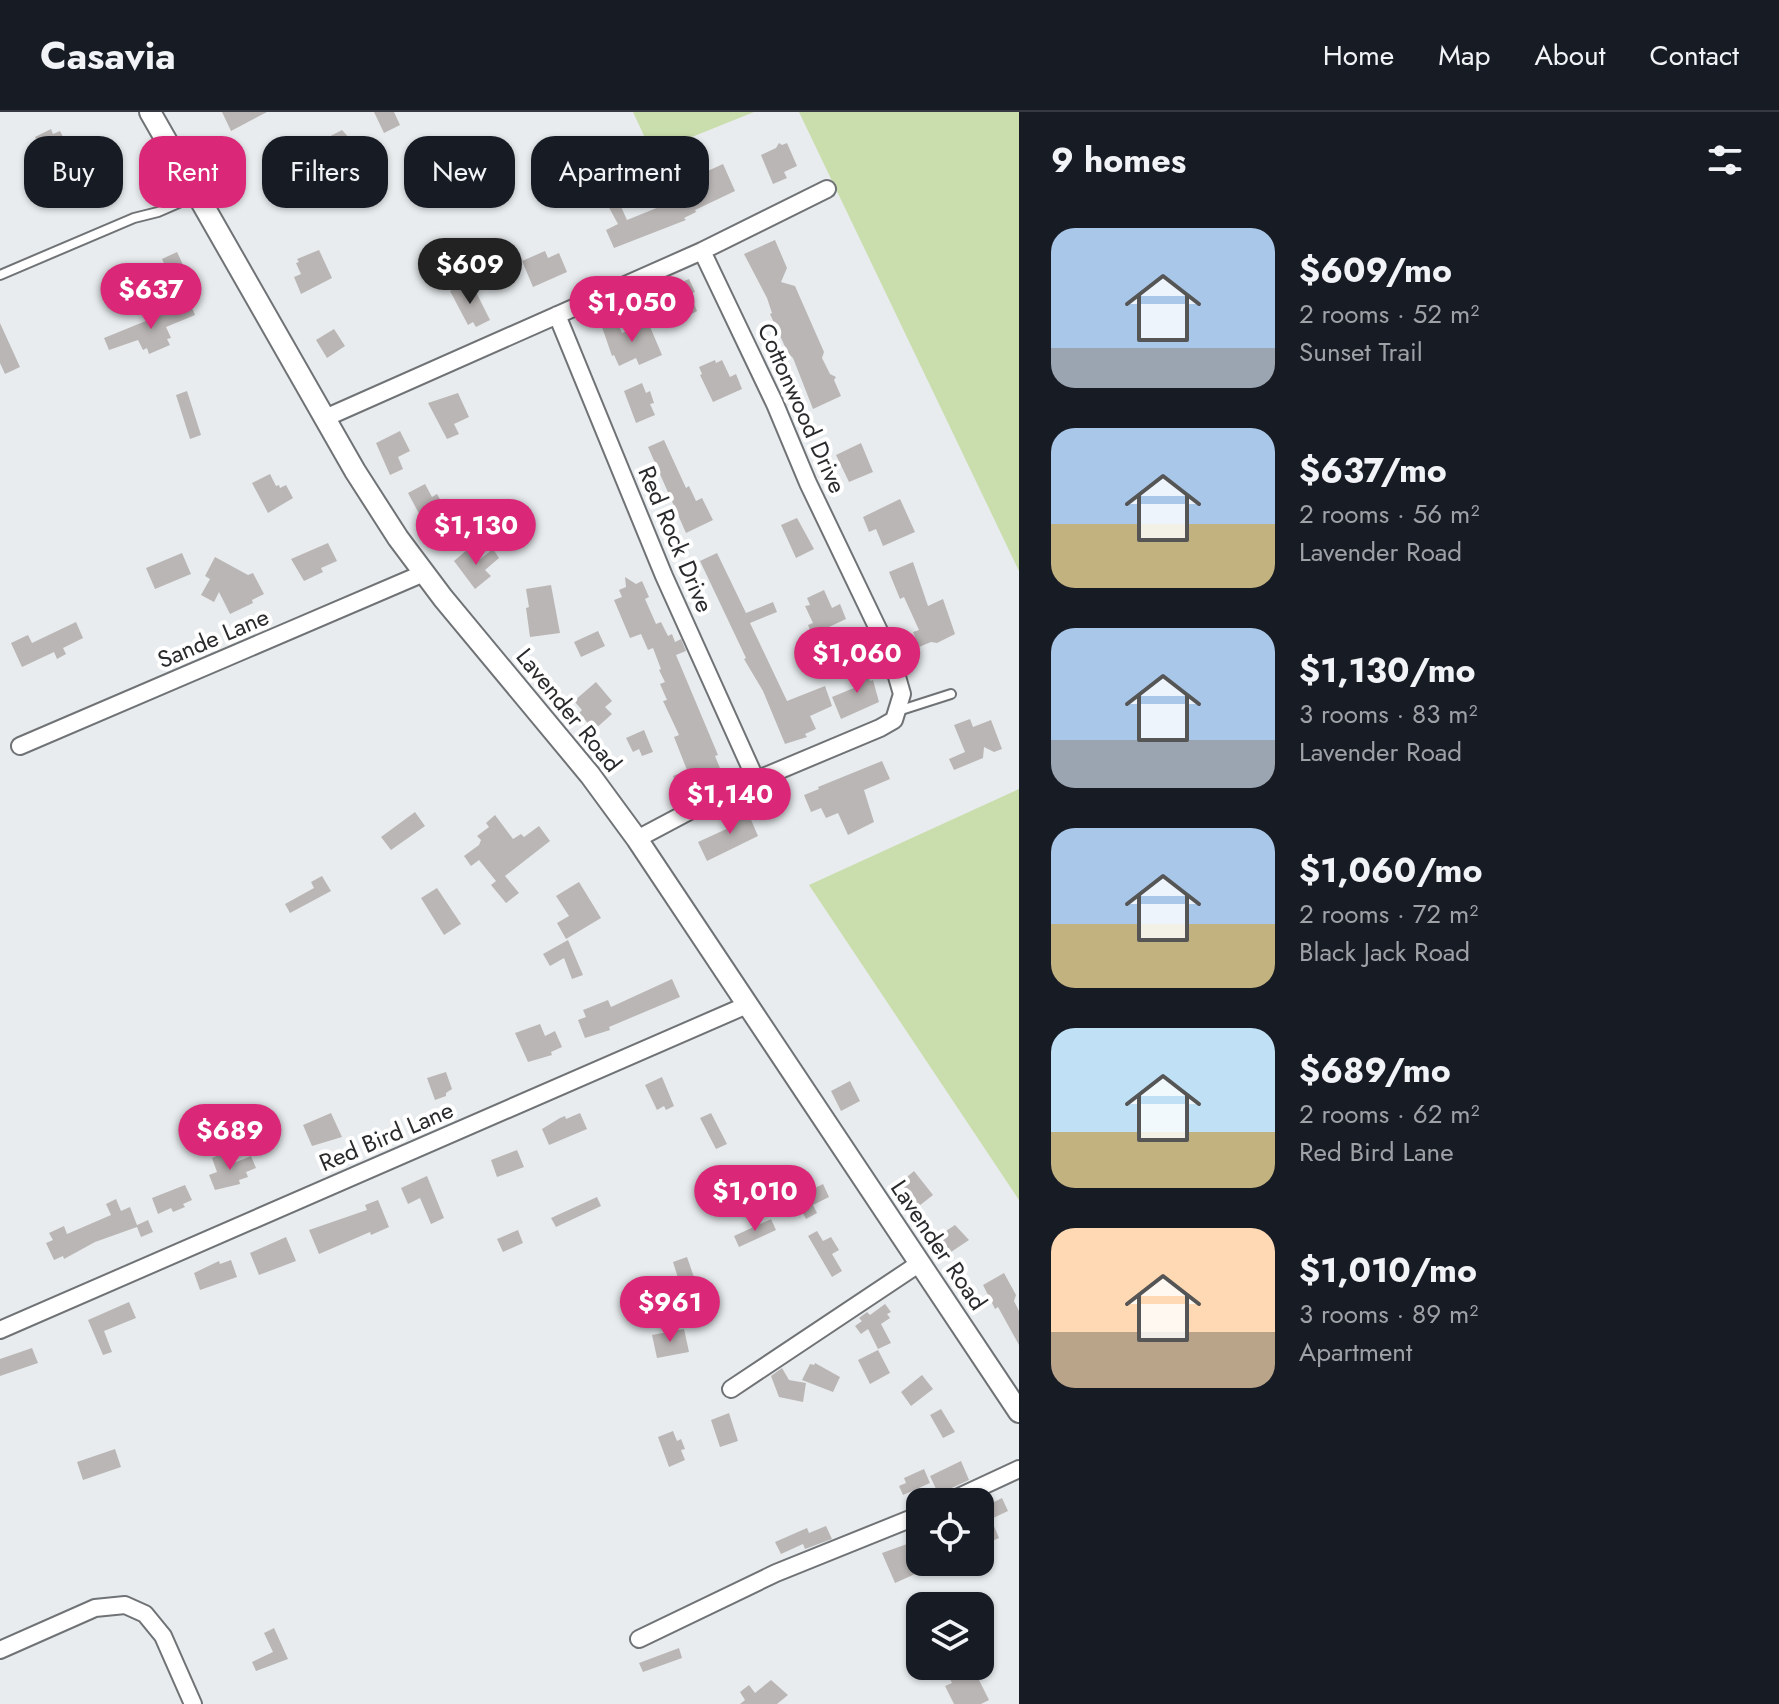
<!DOCTYPE html>
<meta charset="utf-8">
<style>
body{margin:0;font-family:Jost,sans-serif;background:#242831;color:#f1f3f6;height:100vh;display:flex;flex-direction:column;font-size:30px;white-space:nowrap}
*{box-sizing:border-box;margin:0}
p{font-size:26px;color:#9ea1a6}
.icon{flex:none;width:44px;height:44px;fill:none;stroke:currentColor;stroke-width:2;stroke-linecap:round;stroke-linejoin:round}
.map{position:relative;flex:1;overflow:hidden}
.drawer{display:flex;flex-direction:column;background:#171b24;width:760px}
.drawer>*{flex:none}
.banner{position:absolute;left:24px;top:24px;width:760px;height:72px;display:flex;gap:16px}
.tools{position:absolute;left:906px;top:1376px;display:grid;gap:16px}
.tools a{display:grid;place-items:center;width:88px;height:88px;border-radius:16px;background:#171b24;box-shadow:0 2px 6px #0004;font-size:40px}
.price{position:absolute;translate:-50% -68px;padding:0 18px;border-radius:28px;background:#db2777;color:#fff;font-size:26px;line-height:52px;filter:drop-shadow(0 2px 4px #0008)}
.price::after{content:'';position:absolute;left:50%;top:48px;width:24px;height:18px;margin-left:-12px;background:inherit;clip-path:polygon(0 0,100% 0,50% 100%)}
.price.active{background:#222;color:#fff}
ul{padding:0;list-style:none}
li{display:flex;align-items:center;gap:24px;height:200px;padding:0 32px}
li span{display:grid;place-items:center;flex:none;width:224px;height:160px;border-radius:24px;color:#555}
li>.icon{margin-inline-start:auto}
span .icon{width:96px;height:96px;fill:#fffc;stroke-width:1}
li b{font-size:34px}
h2{display:flex;justify-content:space-between;align-items:center;height:96px;padding:0 32px;font-size:34px}
.chip{padding:0 28px;border-radius:24px;background:#171b24;box-shadow:0 2px 6px #0004;font-size:28px;line-height:72px}
.chip.active{background:#db2777;color:#fff}
header{display:flex;align-items:center;gap:48px;box-sizing:border-box;height:112px;padding:0 40px;background:#171b24;border-bottom:2px solid #363941}
header strong{font-size:38px}
nav{display:flex;gap:44px;margin-inline-start:auto;font-size:28px}
main{display:flex;flex:1;min-height:0}
.map>svg:first-child{display:block}
</style>
<header>
<strong>Casavia</strong>
<nav><a>Home</a><a>Map</a><a>About</a><a>Contact</a></nav>
</header>
<main>
<div class="map">
<svg width="1019" height="1592" viewBox="0 0 1019 1592">
<rect width="100%" height="100%" fill="#e8ecee"/>
<path fill="#caddac" d="M 633,0 L 754,0 L 652,41 Z
M 799,0 L 1019,0 L 1019,459 Z
M 1019,677 L 1019,1088 L 809,773 Z"/>
<path fill="#bab6b5" d="M 222,0 L 267,0 L 231,19 Z
M 374,0 L 394,0 L 400,13 L 384,21 Z
M 51,17 L 53,22 L 60,19 L 70,38 L 47,49 L 35,25 Z
M 342,18 L 352,29 L 358,25 L 370,49 L 354,57 L 347,59 L 346,56 L 335,61 L 319,30 Z
M 779,31 L 782,33 L 787,31 L 797,54 L 784,60 L 787,66 L 773,72 L 761,43 L 776,36 Z
M 116,42 L 122,54 L 107,61 L 114,84 L 99,91 L 85,61 L 100,55 L 98,50 Z
M 723,52 L 735,79 L 695,98 L 696,100 L 684,106 L 686,108 L 614,136 L 606,118 L 618,112 L 601,81 L 616,73 L 623,87 L 619,90 L 627,108 L 664,93 L 662,88 L 672,84 L 675,89 L 695,79 L 690,67 Z
M 775,128 L 787,156 L 781,170 L 795,174 L 824,240 L 822,246 L 830,262 L 836,265 L 834,268 L 841,284 L 813,297 L 793,246 L 788,241 L 770,202 L 772,201 L 767,186 L 744,142 Z
M 319,138 L 332,166 L 301,182 L 294,165 L 301,162 L 296,151 L 299,150 L 297,147 Z
M 545,139 L 548,146 L 559,141 L 567,160 L 533,175 L 522,149 Z
M 177,140 L 193,174 L 178,182 L 162,147 Z
M 689,167 L 695,180 L 690,182 L 697,199 L 676,211 L 662,178 Z
M 465,171 L 469,180 L 475,178 L 490,208 L 476,215 L 473,210 L 468,213 L 450,179 Z
M 190,191 L 195,203 L 166,215 L 171,226 L 167,227 L 170,233 L 149,242 L 147,236 L 143,238 L 138,228 L 109,238 L 104,226 Z
M 617,209 L 622,221 L 648,210 L 662,243 L 639,253 L 636,246 L 619,254 L 614,243 L 612,244 L 602,215 Z
M 0,211 L 20,255 L 5,262 L 0,251 Z
M 334,217 L 345,234 L 327,246 L 316,228 Z
M 715,248 L 716,251 L 722,248 L 730,265 L 736,262 L 742,277 L 713,290 L 700,263 L 702,262 L 699,255 Z
M 642,271 L 646,281 L 650,279 L 654,291 L 650,292 L 655,303 L 636,311 L 624,279 Z
M 187,279 L 201,323 L 190,327 L 176,283 Z
M 458,281 L 469,305 L 454,312 L 459,322 L 447,327 L 428,291 Z
M 400,319 L 410,339 L 398,345 L 403,357 L 390,363 L 376,331 Z
M 664,328 L 686,376 L 689,374 L 696,389 L 702,386 L 713,408 L 686,421 L 648,335 Z
M 861,331 L 873,360 L 849,370 L 836,343 Z
M 270,362 L 276,374 L 279,373 L 280,376 L 286,373 L 293,386 L 268,401 L 252,371 Z
M 425,372 L 432,385 L 437,382 L 445,396 L 441,399 L 442,402 L 424,411 L 408,381 Z
M 900,387 L 915,420 L 883,434 L 876,417 L 869,420 L 863,405 Z
M 797,406 L 814,437 L 796,446 L 781,413 Z
M 328,431 L 337,449 L 321,456 L 323,460 L 304,469 L 291,447 Z
M 468,437 L 478,449 L 493,437 L 499,446 L 485,458 L 491,464 L 475,477 L 454,449 Z
M 182,441 L 191,462 L 155,477 L 146,456 Z
M 717,441 L 746,501 L 773,490 L 777,500 L 750,511 L 787,589 L 825,574 L 832,594 L 810,604 L 816,617 L 805,622 L 807,625 L 785,632 L 763,579 L 744,547 L 746,546 L 700,449 Z
M 215,445 L 248,463 L 253,461 L 264,482 L 252,488 L 253,491 L 230,502 L 219,480 L 214,490 L 201,483 L 210,467 L 205,464 Z
M 913,450 L 928,494 L 943,487 L 955,522 L 937,531 L 931,530 L 919,535 L 913,520 L 919,518 L 904,485 L 900,487 L 889,460 Z
M 625,465 L 636,472 L 642,469 L 649,485 L 645,487 L 656,512 L 661,510 L 668,524 L 672,522 L 675,530 L 681,527 L 686,539 L 676,543 L 718,643 L 715,644 L 722,661 L 697,671 L 700,677 L 681,684 L 673,664 L 687,658 L 674,625 L 679,623 L 663,589 L 667,588 L 660,572 L 665,570 L 659,558 L 661,557 L 653,536 L 648,538 L 641,522 L 630,526 L 614,488 L 622,485 L 619,478 L 626,475 Z
M 551,473 L 560,521 L 530,525 L 526,496 L 529,495 L 526,477 Z
M 824,478 L 832,496 L 840,492 L 846,507 L 812,523 L 808,513 L 813,511 L 805,494 L 810,493 L 807,486 Z
M 76,510 L 83,526 L 63,536 L 66,542 L 57,547 L 54,540 L 22,555 L 11,531 L 28,523 L 32,531 Z
M 598,519 L 605,534 L 581,545 L 574,530 Z
M 865,556 L 870,569 L 873,568 L 879,590 L 841,607 L 832,585 L 854,576 L 849,563 Z
M 596,570 L 612,589 L 605,595 L 612,602 L 594,618 L 579,601 L 582,598 L 574,589 Z
M 970,607 L 973,615 L 991,608 L 1002,637 L 994,640 L 984,635 L 983,646 L 954,658 L 949,647 L 965,640 L 954,613 Z
M 644,618 L 653,640 L 642,644 L 639,637 L 633,640 L 626,626 Z
M 882,649 L 890,667 L 864,678 L 874,710 L 848,723 L 838,701 L 826,706 L 821,696 L 811,700 L 804,683 L 819,677 L 818,675 Z
M 746,696 L 758,724 L 707,749 L 698,730 L 733,714 L 731,703 Z
M 415,700 L 425,714 L 391,738 L 381,725 Z
M 495,703 L 513,727 L 521,722 L 524,725 L 539,714 L 550,729 L 505,764 L 519,781 L 506,791 L 491,773 L 496,769 L 479,748 L 471,754 L 464,744 L 479,733 L 481,728 L 477,724 L 489,715 L 486,711 Z
M 322,764 L 331,779 L 290,801 L 285,792 L 314,776 L 311,770 Z
M 579,770 L 601,806 L 566,827 L 557,811 L 569,804 L 556,784 Z
M 437,776 L 461,812 L 444,823 L 421,786 Z
M 568,828 L 583,863 L 572,867 L 564,846 L 550,854 L 543,842 Z
M 672,867 L 680,885 L 609,915 L 610,918 L 585,926 L 578,908 L 586,905 L 583,898 L 608,888 L 611,895 Z
M 540,912 L 545,924 L 555,919 L 562,935 L 551,940 L 552,943 L 528,950 L 515,921 Z
M 446,960 L 452,977 L 446,981 L 446,984 L 435,988 L 427,966 Z
M 662,965 L 674,994 L 666,998 L 664,994 L 657,998 L 645,973 Z
M 850,969 L 860,989 L 841,999 L 831,979 Z
M 331,1001 L 342,1025 L 312,1034 L 303,1013 Z
M 580,1001 L 587,1017 L 549,1033 L 542,1017 L 560,1006 L 565,1004 L 566,1007 Z
M 711,1001 L 727,1032 L 716,1037 L 700,1006 Z
M 203,1014 L 209,1028 L 189,1037 L 183,1023 Z
M 517,1038 L 524,1055 L 497,1065 L 491,1048 Z
M 224,1041 L 229,1053 L 251,1044 L 256,1056 L 246,1060 L 248,1065 L 239,1068 L 240,1072 L 215,1078 L 209,1063 L 217,1060 L 212,1046 Z
M 914,1059 L 933,1083 L 919,1094 L 900,1071 Z
M 427,1064 L 444,1106 L 431,1112 L 420,1086 L 408,1092 L 401,1076 Z
M 823,1072 L 829,1085 L 813,1093 L 817,1101 L 806,1107 L 795,1086 Z
M 185,1073 L 192,1088 L 183,1092 L 185,1095 L 173,1100 L 171,1096 L 158,1102 L 152,1086 Z
M 597,1085 L 601,1094 L 556,1115 L 551,1106 Z
M 116,1087 L 121,1099 L 130,1095 L 137,1113 L 148,1108 L 153,1120 L 141,1125 L 137,1115 L 95,1130 L 64,1147 L 63,1144 L 54,1148 L 46,1131 L 53,1128 L 49,1121 L 64,1114 L 67,1122 L 111,1103 L 106,1092 Z
M 378,1088 L 389,1115 L 371,1123 L 370,1120 L 319,1142 L 309,1118 L 367,1098 L 365,1093 Z
M 771,1107 L 776,1118 L 739,1135 L 734,1124 Z
M 955,1113 L 969,1128 L 945,1144 L 934,1127 Z
M 518,1118 L 523,1131 L 503,1140 L 497,1127 Z
M 817,1119 L 823,1129 L 831,1125 L 839,1138 L 832,1142 L 842,1159 L 832,1165 L 808,1124 Z
M 286,1125 L 296,1149 L 259,1163 L 250,1141 Z
M 687,1145 L 695,1168 L 700,1167 L 704,1179 L 684,1185 L 673,1150 Z
M 231,1148 L 237,1165 L 200,1178 L 194,1161 L 219,1149 L 220,1152 Z
M 1004,1161 L 1016,1183 L 1014,1189 L 1019,1199 L 1019,1233 L 998,1195 L 995,1197 L 983,1173 Z
M 129,1190 L 136,1206 L 104,1219 L 112,1240 L 103,1243 L 88,1208 Z
M 885,1192 L 891,1200 L 887,1202 L 890,1206 L 881,1212 L 891,1231 L 878,1237 L 868,1217 L 861,1222 L 855,1214 L 862,1209 L 859,1206 L 867,1200 L 870,1203 Z
M 684,1217 L 689,1240 L 657,1246 L 652,1223 Z
M 32,1236 L 38,1251 L 0,1264 L 0,1247 Z
M 878,1238 L 890,1261 L 870,1272 L 858,1248 Z
M 815,1251 L 840,1265 L 833,1280 L 802,1268 L 810,1252 L 814,1253 Z
M 782,1256 L 789,1268 L 806,1271 L 803,1290 L 779,1285 L 771,1264 Z
M 922,1263 L 933,1277 L 911,1294 L 901,1280 Z
M 941,1297 L 955,1320 L 943,1326 L 930,1303 Z
M 729,1301 L 738,1329 L 720,1335 L 711,1308 Z
M 673,1319 L 677,1329 L 681,1327 L 685,1337 L 681,1338 L 685,1348 L 669,1355 L 658,1325 Z
M 115,1337 L 121,1355 L 83,1368 L 77,1350 Z
M 961,1349 L 969,1368 L 945,1379 L 943,1376 L 937,1379 L 930,1364 Z
M 924,1357 L 930,1371 L 903,1383 L 899,1374 L 906,1371 L 904,1366 Z
M 984,1385 L 988,1393 L 1002,1386 L 1008,1399 L 991,1407 L 999,1426 L 980,1434 L 980,1387 Z
M 826,1414 L 832,1427 L 805,1437 L 803,1432 L 781,1442 L 775,1430 L 807,1416 L 809,1421 Z
M 915,1424 L 918,1429 L 920,1428 L 920,1450 L 942,1450 L 895,1471 L 882,1441 L 907,1432 L 906,1428 Z
M 274,1516 L 288,1547 L 256,1559 L 252,1550 L 273,1540 L 264,1521 Z
M 679,1536 L 682,1546 L 643,1560 L 639,1551 Z
M 960,1554 L 972,1554 L 989,1588 L 981,1592 L 954,1592 L 945,1574 L 952,1571 L 947,1561 Z
M 771,1568 L 788,1583 L 777,1592 L 740,1592 L 745,1588 L 740,1580 L 749,1573 L 755,1581 Z"/>
<g fill="none" stroke-linecap="round" stroke-linejoin="round">
<g stroke="#707376" stroke-width="12">
<path id="service" d="M 0,163 L 134,106 L 158,100 L 197,83
M 898,599 L 951,582"/>
</g>
<g stroke="#707376" stroke-width="20">
<path id="minor" d="M 557,203 L 664,464 L 756,668
M 325,306 L 702,139 L 827,77
M 20,634 L 424,461
M 637,727 L 718,684 L 880,616 L 894,608 L 902,582 L 891,544 L 808,371 L 775,292 L 702,139
M 0,1218 L 747,893
M 731,1277 L 920,1151
M 948,1390 L 1019,1357
M 639,1527 L 776,1461 L 920,1403
M 0,1538 L 95,1496 L 125,1493 L 145,1502 L 163,1524 L 193,1592"/>
</g>
<g stroke="#707376" stroke-width="24">
<path id="tertiary" d="M 150,0 L 355,359 L 398,426 L 443,486 L 590,663 L 637,727 L 1019,1300"/>
</g>
<use href="#service" stroke="#fff" stroke-width="8"/>
<use href="#minor" stroke="#fff" stroke-width="16"/>
<use href="#tertiary" stroke="#fff" stroke-width="20"/>
</g>
<g text-anchor="middle" dominant-baseline="central" stroke-width="8" stroke-linejoin="round" paint-order="stroke">
<g font-size="24" fill="#292a2b" stroke="#fff">
<text transform="translate(802 296) rotate(66)">Cottonwood Drive</text>
<text transform="translate(676 427) rotate(67)">Red Rock Drive</text>
<text transform="translate(213 526) rotate(-23)">Sande Lane</text>
<text transform="translate(569 598) rotate(51)">Lavender Road</text>
<text transform="translate(386 1024) rotate(-23)">Red Bird Lane</text>
<text transform="translate(939 1133) rotate(56)">Lavender Road</text>
</g>
</g>
</svg>
<div class="tools">
<a><svg class="icon" aria-label="locate" viewBox="0 0 24 24"><circle cx="12" cy="12" r="6"/><path d="M12 2v4M12 18v4M2 12h4M18 12h4"/></svg></a>
<a><svg class="icon" aria-label="layers" viewBox="0 0 24 24"><path d="M12 4l9 5-9 5-9-5zM3 14l9 5 9-5"/></svg></a>
</div>
<b class="price active" style="left:470px;top:194px">$609</b>
<b class="price" style="left:151px;top:219px">$637</b>
<b class="price" style="left:632px;top:232px">$1,050</b>
<b class="price" style="left:476px;top:455px">$1,130</b>
<b class="price" style="left:857px;top:583px">$1,060</b>
<b class="price" style="left:730px;top:724px">$1,140</b>
<b class="price" style="left:230px;top:1060px">$689</b>
<b class="price" style="left:755px;top:1121px">$1,010</b>
<b class="price" style="left:670px;top:1232px">$961</b>
<div class="banner">
<a class="chip">Buy</a>
<a class="chip active">Rent</a>
<a class="chip">Filters</a>
<a class="chip">New</a>
<a class="chip">Apartment</a>
</div>
</div>
<section class="drawer">
<h2>9 homes<svg class="icon" aria-label="filters" viewBox="0 0 24 24"><path d="M4 7h16M4 17h16"/><circle cx="9" cy="7" r="2"/><circle cx="15" cy="17" r="2"/></svg></h2>
<ul>
<li><span style="background:linear-gradient(#a9c7e8 75%,#9aa5b1 0)"><svg class="icon" aria-label="home" viewBox="0 0 24 24"><path d="M3 11l9-7 9 7M6 9v11h12V9"/></svg></span><div><b>$609/mo</b><p>2 rooms · 52 m²</p><p>Sunset Trail</p></div></li>
<li><span style="background:linear-gradient(#a9c7e8 60%,#c2b280 0)"><svg class="icon" aria-label="home" viewBox="0 0 24 24"><path d="M3 11l9-7 9 7M6 9v11h12V9"/></svg></span><div><b>$637/mo</b><p>2 rooms · 56 m²</p><p>Lavender Road</p></div></li>
<li><span style="background:linear-gradient(#a9c7e8 70%,#9aa5b1 0)"><svg class="icon" aria-label="home" viewBox="0 0 24 24"><path d="M3 11l9-7 9 7M6 9v11h12V9"/></svg></span><div><b>$1,130/mo</b><p>3 rooms · 83 m²</p><p>Lavender Road</p></div></li>
<li><span style="background:linear-gradient(#a9c7e8 60%,#c2b280 0)"><svg class="icon" aria-label="home" viewBox="0 0 24 24"><path d="M3 11l9-7 9 7M6 9v11h12V9"/></svg></span><div><b>$1,060/mo</b><p>2 rooms · 72 m²</p><p>Black Jack Road</p></div></li>
<li><span style="background:linear-gradient(#bfe0f5 65%,#c2b280 0)"><svg class="icon" aria-label="home" viewBox="0 0 24 24"><path d="M3 11l9-7 9 7M6 9v11h12V9"/></svg></span><div><b>$689/mo</b><p>2 rooms · 62 m²</p><p>Red Bird Lane</p></div></li>
<li><span style="background:linear-gradient(#ffd9b3 65%,#b9a48a 0)"><svg class="icon" aria-label="home" viewBox="0 0 24 24"><path d="M3 11l9-7 9 7M6 9v11h12V9"/></svg></span><div><b>$1,010/mo</b><p>3 rooms · 89 m²</p><p>Apartment</p></div></li>
</ul>
</section>
</main>
